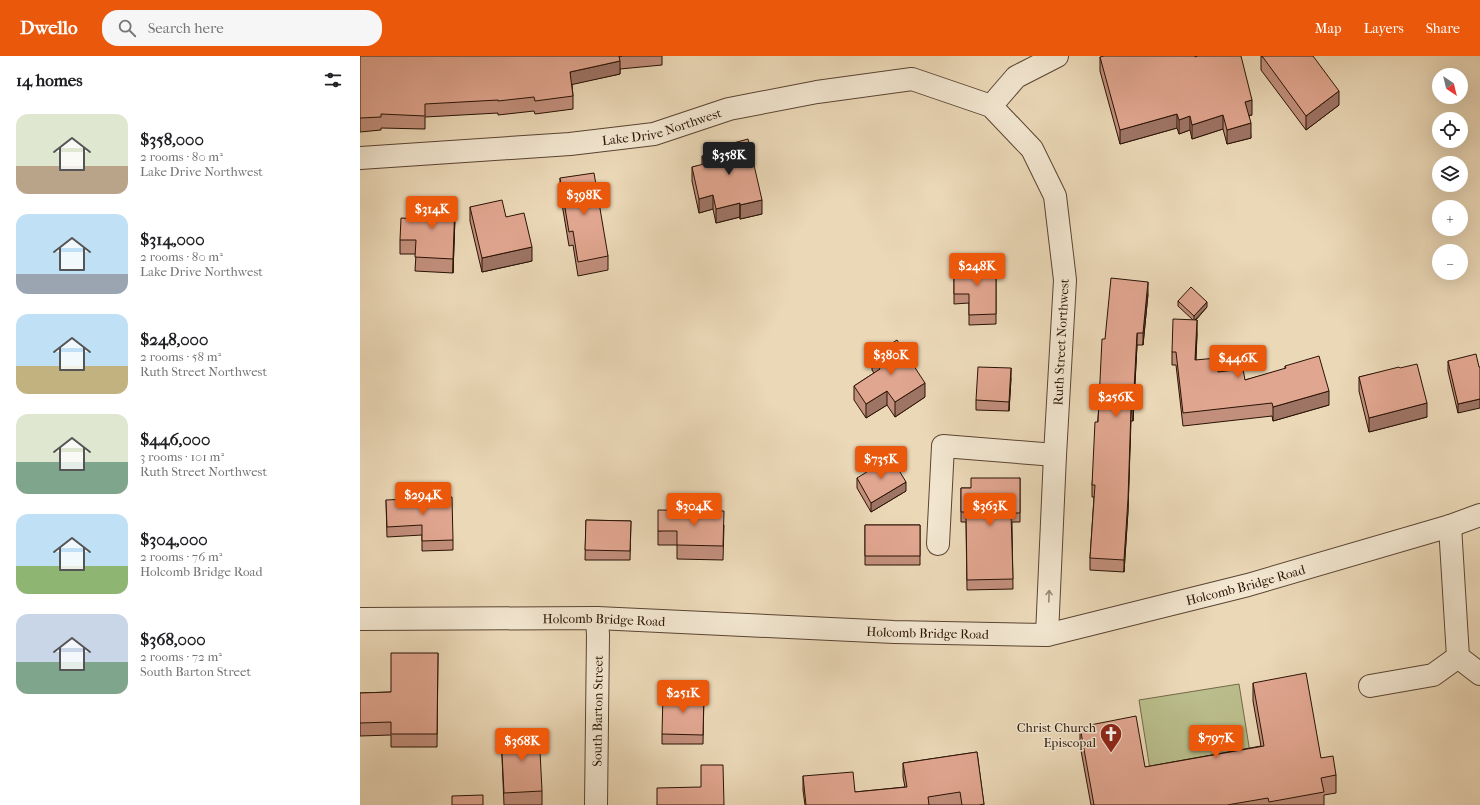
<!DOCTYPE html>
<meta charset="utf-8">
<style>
body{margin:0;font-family:"IM FELL French Canon",serif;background:#f6f6f6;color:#202124;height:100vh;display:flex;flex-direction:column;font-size:15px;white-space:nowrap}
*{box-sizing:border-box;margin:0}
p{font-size:13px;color:#757577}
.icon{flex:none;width:22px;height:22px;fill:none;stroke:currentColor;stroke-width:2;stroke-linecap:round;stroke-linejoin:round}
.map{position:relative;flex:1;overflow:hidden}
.sheet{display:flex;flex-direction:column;background:#fff;width:360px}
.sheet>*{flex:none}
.needle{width:26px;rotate:145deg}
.tools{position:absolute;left:1072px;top:12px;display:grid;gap:8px}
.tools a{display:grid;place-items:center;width:36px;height:36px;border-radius:50%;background:#fff;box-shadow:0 4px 16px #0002;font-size:20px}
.price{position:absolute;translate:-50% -34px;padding:0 9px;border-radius:4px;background:#ea580c;color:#fff;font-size:13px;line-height:26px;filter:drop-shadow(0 1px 2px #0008)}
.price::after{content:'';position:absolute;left:50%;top:24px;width:12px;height:9px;margin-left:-6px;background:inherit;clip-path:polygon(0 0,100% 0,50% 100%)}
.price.on{background:#222;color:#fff}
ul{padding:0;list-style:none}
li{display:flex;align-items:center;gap:12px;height:100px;padding:0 16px}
li span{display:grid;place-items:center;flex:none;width:112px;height:80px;border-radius:12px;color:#555}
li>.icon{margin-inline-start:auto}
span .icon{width:48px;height:48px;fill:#fffc;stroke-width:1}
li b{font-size:17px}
h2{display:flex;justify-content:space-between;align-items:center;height:48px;padding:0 16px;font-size:17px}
header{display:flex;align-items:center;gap:24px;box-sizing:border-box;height:56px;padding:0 20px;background:#ea580c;color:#fff}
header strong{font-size:19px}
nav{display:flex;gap:22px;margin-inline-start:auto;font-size:14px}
.search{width:280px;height:36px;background:#f6f6f6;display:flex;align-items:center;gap:10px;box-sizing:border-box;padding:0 14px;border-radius:16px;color:#757577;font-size:15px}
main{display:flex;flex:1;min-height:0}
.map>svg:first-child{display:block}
</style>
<header>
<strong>Dwello</strong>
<div class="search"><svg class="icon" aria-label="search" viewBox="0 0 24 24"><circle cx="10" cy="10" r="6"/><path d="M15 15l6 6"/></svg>Search here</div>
<nav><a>Map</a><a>Layers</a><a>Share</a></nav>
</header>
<main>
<section class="sheet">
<h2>14 homes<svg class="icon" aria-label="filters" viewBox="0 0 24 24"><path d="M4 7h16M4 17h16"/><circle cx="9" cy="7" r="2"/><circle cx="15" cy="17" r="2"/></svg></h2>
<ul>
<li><span style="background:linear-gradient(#dfe7d0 65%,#b9a48a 0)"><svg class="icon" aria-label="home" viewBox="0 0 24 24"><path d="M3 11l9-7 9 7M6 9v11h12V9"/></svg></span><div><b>$358,000</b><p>2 rooms · 80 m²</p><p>Lake Drive Northwest</p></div></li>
<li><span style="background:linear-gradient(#bfe0f5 75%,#9aa5b1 0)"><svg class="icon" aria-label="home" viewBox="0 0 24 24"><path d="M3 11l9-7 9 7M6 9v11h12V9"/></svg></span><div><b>$314,000</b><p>2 rooms · 80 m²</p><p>Lake Drive Northwest</p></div></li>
<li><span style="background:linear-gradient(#bfe0f5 65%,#c2b280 0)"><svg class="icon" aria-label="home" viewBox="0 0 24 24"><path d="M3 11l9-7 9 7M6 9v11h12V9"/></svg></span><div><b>$248,000</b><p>2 rooms · 58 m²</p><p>Ruth Street Northwest</p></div></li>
<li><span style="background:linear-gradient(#dfe7d0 60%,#7fa58c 0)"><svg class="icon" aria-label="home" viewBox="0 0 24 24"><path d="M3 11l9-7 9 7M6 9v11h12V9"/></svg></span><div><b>$446,000</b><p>3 rooms · 101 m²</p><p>Ruth Street Northwest</p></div></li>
<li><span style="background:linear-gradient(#bfe0f5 65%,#8fb573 0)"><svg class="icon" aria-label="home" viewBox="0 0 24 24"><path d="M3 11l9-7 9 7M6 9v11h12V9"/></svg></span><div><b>$304,000</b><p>2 rooms · 76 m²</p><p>Holcomb Bridge Road</p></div></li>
<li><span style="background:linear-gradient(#c9d6e8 60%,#7fa58c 0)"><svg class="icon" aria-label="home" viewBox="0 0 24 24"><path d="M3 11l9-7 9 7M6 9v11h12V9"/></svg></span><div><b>$368,000</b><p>2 rooms · 72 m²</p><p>South Barton Street</p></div></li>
</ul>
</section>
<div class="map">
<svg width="1120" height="749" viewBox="0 0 1120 749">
<rect width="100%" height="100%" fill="#ebd8b7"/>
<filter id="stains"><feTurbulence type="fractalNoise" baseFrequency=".005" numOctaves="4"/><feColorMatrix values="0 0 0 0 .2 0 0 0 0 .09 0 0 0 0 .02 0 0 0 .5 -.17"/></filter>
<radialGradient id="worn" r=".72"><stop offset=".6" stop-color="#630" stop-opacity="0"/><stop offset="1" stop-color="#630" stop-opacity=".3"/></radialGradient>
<path fill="#babe8c" stroke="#726848" d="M 879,628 L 891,703 L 791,720 L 779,644 Z"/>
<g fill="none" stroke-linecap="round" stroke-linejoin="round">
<g stroke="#5a4432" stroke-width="24">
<g id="minor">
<path d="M 631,50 L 656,21 L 697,0"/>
<path id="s1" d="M 0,102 L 210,88 L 294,78 L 369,53 L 457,36 L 552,23 L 631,50 L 672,93 L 695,140 L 705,224 L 695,399 L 687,579"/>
<path d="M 1090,470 L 1098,601 L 1120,618"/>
<path d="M 578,488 L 583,390 L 695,399"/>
<path id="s2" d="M 0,563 L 237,562 L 534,576 L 687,579 L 888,529 L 1090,470 L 1120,459"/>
<path d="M 1010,630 L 1073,619 L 1098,601"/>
<path id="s3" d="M 236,749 L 238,579 L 237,562"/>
</g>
</g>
<use href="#minor" stroke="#f2e6d0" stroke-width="22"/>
</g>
<path fill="#c28f7c" stroke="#2a1305" d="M 0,0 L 302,0 L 302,9 L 260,13 L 260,18 L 212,28 L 213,40 L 213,53 L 175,58 L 174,55 L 138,59 L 138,57 L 65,61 L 65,73 L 21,72 L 21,74 L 0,76 Z
M 901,0 L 979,49 L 946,74 L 901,14 Z
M 740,1 L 892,59 L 889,59 L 891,82 L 867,88 L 863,73 L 832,83 L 830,74 L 819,78 L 817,72 L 760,88 L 740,15 Z
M 366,89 L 402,158 L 380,163 L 380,161 L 356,167 L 353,153 L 339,157 L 332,125 L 332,111 L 342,109 L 342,100 L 366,94 Z
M 200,122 L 248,200 L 248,214 L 218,220 L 213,189 L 209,190 L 200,136 Z
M 110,151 L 146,161 L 172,205 L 122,216 L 110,165 Z
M 95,161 L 93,217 L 55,215 L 56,198 L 40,198 L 40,184 L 59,163 Z
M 636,209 L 636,268 L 609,269 L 609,247 L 594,248 L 594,210 Z
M 788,238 L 783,289 L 777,289 L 773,365 L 771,365 L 768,455 L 764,516 L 730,514 L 730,502 L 734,441 L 732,441 L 732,429 L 745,283 Z
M 818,245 L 847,251 L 836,264 L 837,278 L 836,304 L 858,316 L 885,324 L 925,313 L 925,310 L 969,349 L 913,365 L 912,360 L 823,370 L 816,309 L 812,309 L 812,296 L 833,264 L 818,250 Z
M 512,300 L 565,341 L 535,361 L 527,349 L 506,362 L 494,344 L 494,330 L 514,317 L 512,314 Z
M 1088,305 L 1119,311 L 1098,357 L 1088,315 Z
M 1040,312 L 1067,361 L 1009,376 L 999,335 L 999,321 Z
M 651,322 L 649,355 L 616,354 L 616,344 Z
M 497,422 L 546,435 L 511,456 L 497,432 Z
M 660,422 L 660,466 L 652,466 L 653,533 L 607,534 L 606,466 L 601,466 L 601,432 L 611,432 Z
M 26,444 L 93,484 L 93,494 L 62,495 L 62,479 L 27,481 Z
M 226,464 L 271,465 L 270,504 L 225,504 Z
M 364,469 L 363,504 L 317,503 L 317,489 L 298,489 L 298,475 Z
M 505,469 L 560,469 L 560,509 L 505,509 Z
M 78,597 L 77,691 L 31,691 L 31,679 L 0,680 L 0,637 L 31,636 Z
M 893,627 L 976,719 L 976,737 L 964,739 L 964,749 L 731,749 L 720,689 L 720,671 L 785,711 L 901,690 L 893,645 Z
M 344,637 L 343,688 L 302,688 L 302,678 Z
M 141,677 L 182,735 L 182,749 L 144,749 Z
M 617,696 L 624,749 L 445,749 L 443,734 L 443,720 L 495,736 L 545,731 L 543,721 L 543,707 Z"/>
<path fill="#9e7465" stroke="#2a1305" d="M 260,5 L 260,18 L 210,29 L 210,16 Z
M 979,35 L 979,49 L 946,74 L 946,60 Z
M 892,44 L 892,59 L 885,60 L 885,46 Z
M 817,58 L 817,72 L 760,88 L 760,74 Z
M 863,59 L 863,73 L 832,83 L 832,69 Z
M 830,60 L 830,74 L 819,78 L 819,64 Z
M 891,67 L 891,82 L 867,88 L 867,74 Z
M 353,139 L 353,153 L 339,157 L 339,143 Z
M 402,144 L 402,158 L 380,163 L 380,149 Z
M 95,147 L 95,161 L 93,217 L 93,203 Z
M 380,147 L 380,161 L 356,167 L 356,153 Z
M 172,191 L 172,205 L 122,216 L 122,202 Z
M 788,226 L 788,238 L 783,289 L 783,277 Z
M 847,246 L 847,251 L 834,265 L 834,260 Z
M 837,264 L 837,278 L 835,318 L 835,304 Z
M 777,277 L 777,289 L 773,365 L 773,353 Z
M 651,312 L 651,322 L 649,355 L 649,346 Z
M 565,327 L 565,341 L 535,361 L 535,346 Z
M 527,335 L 527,349 L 506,362 L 506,348 Z
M 969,335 L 969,349 L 913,365 L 913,351 Z
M 1120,343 L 1120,352 L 1098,357 L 1098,348 Z
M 1067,347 L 1067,361 L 1009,376 L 1009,362 Z
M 771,353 L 768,455 L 764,516 L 764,504 Z
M 546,426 L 546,435 L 511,456 L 511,447 Z"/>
<path fill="#e1a690" stroke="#2a1305" d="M 0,0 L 262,0 L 259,0 L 260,5 L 210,16 L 213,40 L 175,45 L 174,41 L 138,45 L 138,44 L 65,48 L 65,60 L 21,58 L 21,61 L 0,62 Z
M 744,0 L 835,0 L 835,1 L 838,0 L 881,0 L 892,44 L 885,46 L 891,67 L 867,74 L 863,59 L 832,69 L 830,60 L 819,64 L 817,58 L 760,74 L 740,1 Z
M 902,0 L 953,0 L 979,35 L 946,60 Z
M 388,83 L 402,144 L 380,149 L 380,147 L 356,153 L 353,139 L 339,143 L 332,111 L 344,108 L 342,100 L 367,94 L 366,89 Z
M 234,117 L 248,200 L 218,206 L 213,175 L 209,176 L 200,122 Z
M 142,144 L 146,161 L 164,157 L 172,191 L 122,202 L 110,151 Z
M 59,146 L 95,147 L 93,203 L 55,201 L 56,184 L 40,184 L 41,162 L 59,163 Z
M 636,209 L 636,258 L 609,259 L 609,238 L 594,238 L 594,210 Z
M 751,222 L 788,226 L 783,277 L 777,277 L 773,353 L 771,353 L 768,443 L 764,504 L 730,502 L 735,429 L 732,429 L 735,366 L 738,366 L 742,283 L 745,283 Z
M 831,231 L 847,246 L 834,260 L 818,245 Z
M 813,263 L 837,264 L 835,304 L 857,302 L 858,316 L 883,313 L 885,324 L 926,312 L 925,310 L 959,300 L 969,335 L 913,351 L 912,347 L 823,357 L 816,296 L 812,296 Z
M 537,284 L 565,327 L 535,346 L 527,335 L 506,348 L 494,330 L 520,313 L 512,300 Z
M 1116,298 L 1119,311 L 1120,311 L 1120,343 L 1098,348 L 1088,305 Z
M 1057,308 L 1067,347 L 1009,362 L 999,321 L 1039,311 L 1040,312 Z
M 618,311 L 651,312 L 649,346 L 616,344 Z
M 531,401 L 546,426 L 511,447 L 497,422 Z
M 611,422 L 660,422 L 660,457 L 651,457 L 653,523 L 607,524 L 606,456 L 601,456 L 601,432 L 611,432 Z
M 92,441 L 93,484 L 62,485 L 62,469 L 27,471 L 26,444 Z
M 298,454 L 364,455 L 363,490 L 317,489 L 317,475 L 298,475 Z
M 226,464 L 271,465 L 270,495 L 225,494 Z
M 505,469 L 560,469 L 560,500 L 505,500 Z
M 31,597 L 78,597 L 77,678 L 31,678 L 31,666 L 0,667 L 0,637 L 31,636 Z
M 946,617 L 961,702 L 973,700 L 976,719 L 961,722 L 964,736 L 909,746 L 908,742 L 867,749 L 734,749 L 720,671 L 776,660 L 785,711 L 904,690 L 893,627 Z
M 303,637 L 344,637 L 343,679 L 302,678 Z
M 179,675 L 182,735 L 144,737 L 141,677 Z
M 617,696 L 624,748 L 619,749 L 602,749 L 600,736 L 568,741 L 569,749 L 446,749 L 443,720 L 493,716 L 495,736 L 547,731 L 543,707 Z
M 341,709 L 363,709 L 364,749 L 297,749 L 297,732 L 341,731 Z
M 123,739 L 123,749 L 92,749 L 92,740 Z"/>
<defs><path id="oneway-shaft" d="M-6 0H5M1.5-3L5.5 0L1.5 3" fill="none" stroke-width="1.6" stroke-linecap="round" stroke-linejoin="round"/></defs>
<use stroke="#988775" href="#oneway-shaft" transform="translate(689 540) rotate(-88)"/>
<defs>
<g id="church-pin" transform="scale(1.15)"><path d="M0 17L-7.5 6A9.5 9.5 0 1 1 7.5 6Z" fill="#8f2418" stroke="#f2e6d0"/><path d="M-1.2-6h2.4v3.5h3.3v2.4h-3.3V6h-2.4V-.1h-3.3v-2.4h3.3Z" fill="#fff"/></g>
</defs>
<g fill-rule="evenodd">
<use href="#church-pin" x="751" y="678"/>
</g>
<g text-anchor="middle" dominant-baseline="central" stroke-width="3" stroke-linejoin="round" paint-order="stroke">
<g font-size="13" fill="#2a1305" stroke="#f2e6d0">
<text stroke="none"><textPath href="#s1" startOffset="304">Lake Drive Northwest</textPath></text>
<text transform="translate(701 286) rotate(-87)">Ruth Street Northwest</text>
<text stroke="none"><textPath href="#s2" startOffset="892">Holcomb Bridge Road</textPath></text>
<text stroke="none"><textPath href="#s2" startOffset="244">Holcomb Bridge Road</textPath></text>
<text stroke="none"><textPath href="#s2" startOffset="568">Holcomb Bridge Road</textPath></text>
<text stroke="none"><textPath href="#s3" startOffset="94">South Barton Street</textPath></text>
</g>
<g font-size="13" fill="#2a1305" stroke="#f2e6d0" text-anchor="end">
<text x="736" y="671">Christ Church<tspan x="736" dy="15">Episcopal</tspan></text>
</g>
</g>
<rect width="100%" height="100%" filter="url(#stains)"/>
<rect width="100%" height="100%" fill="url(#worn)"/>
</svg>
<div class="tools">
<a><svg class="needle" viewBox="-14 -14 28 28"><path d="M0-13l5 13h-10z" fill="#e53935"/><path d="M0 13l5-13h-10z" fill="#757577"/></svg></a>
<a><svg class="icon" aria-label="locate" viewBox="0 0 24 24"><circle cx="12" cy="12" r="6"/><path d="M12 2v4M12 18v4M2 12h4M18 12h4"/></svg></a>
<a><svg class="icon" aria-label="layers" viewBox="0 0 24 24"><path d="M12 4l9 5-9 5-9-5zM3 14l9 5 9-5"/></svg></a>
<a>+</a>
<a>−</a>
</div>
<b class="price on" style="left:369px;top:120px">$358K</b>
<b class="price" style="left:224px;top:160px">$398K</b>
<b class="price" style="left:72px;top:174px">$314K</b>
<b class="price" style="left:617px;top:231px">$248K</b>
<b class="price" style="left:531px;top:320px">$380K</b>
<b class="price" style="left:878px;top:323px">$446K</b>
<b class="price" style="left:756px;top:362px">$256K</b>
<b class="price" style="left:521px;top:424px">$735K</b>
<b class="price" style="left:63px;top:460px">$294K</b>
<b class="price" style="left:334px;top:471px">$304K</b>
<b class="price" style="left:630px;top:471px">$363K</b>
<b class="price" style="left:323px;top:658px">$251K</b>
<b class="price" style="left:856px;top:703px">$797K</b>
<b class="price" style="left:162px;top:706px">$368K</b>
</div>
</main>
